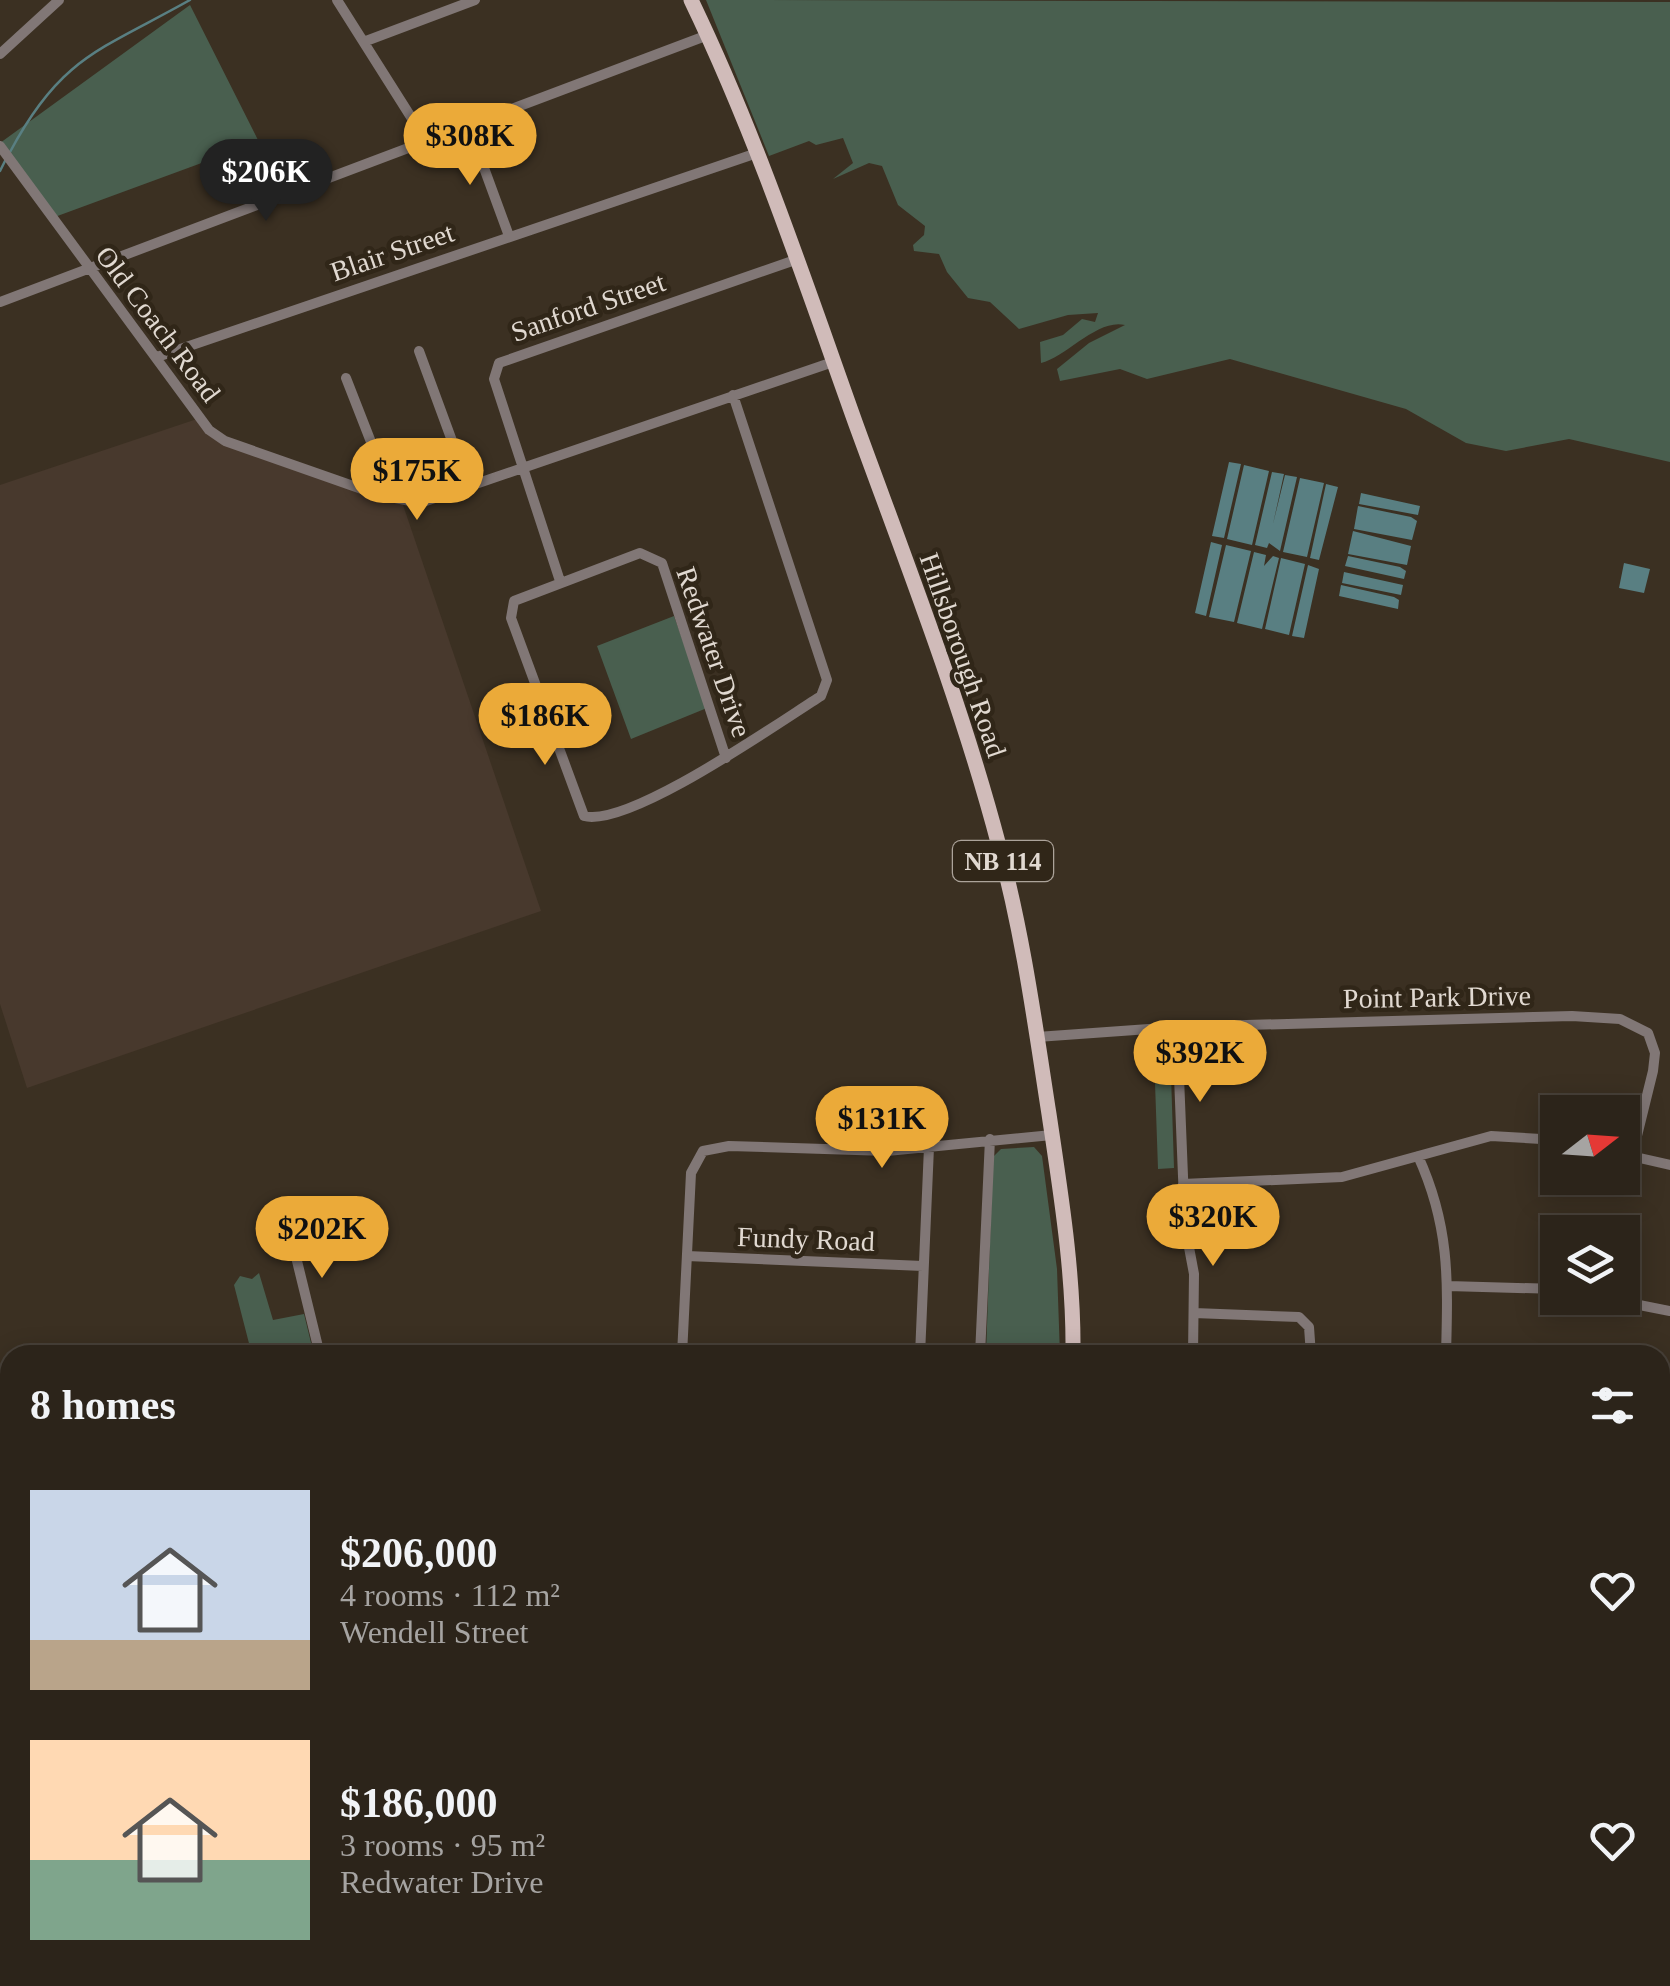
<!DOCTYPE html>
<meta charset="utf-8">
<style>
body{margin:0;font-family:Georgia,serif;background:#342c23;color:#f1f3f6;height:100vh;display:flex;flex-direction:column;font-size:38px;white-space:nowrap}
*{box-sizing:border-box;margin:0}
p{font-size:32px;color:#a6a4a2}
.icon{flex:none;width:55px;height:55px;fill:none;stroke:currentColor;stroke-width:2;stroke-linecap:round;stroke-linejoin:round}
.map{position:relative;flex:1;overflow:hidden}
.drawer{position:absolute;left:0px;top:1345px;width:1670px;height:642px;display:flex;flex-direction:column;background:#2c241a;border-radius:30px 30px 0 0;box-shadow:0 5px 25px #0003,0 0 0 2px #484139}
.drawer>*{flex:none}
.needle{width:65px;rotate:73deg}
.fabs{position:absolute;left:1540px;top:1095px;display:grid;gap:20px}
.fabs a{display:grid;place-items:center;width:100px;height:100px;border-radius:0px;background:#2c241a;box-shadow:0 5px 25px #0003,0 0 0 2px #484139;font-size:50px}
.price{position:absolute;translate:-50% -85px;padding:0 22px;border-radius:35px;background:#ebaa39;color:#111;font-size:32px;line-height:65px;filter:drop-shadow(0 2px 5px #0008)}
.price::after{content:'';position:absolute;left:50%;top:60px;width:30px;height:22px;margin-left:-15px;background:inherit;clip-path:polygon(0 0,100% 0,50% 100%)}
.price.selected{background:#222;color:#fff}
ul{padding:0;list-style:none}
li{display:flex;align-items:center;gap:30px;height:250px;padding:0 30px}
li span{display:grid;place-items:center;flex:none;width:280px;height:200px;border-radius:0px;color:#555}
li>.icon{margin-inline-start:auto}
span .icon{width:120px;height:120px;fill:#fffc;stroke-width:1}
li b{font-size:42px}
h2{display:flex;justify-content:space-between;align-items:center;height:120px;padding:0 30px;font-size:42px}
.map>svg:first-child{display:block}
</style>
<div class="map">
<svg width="1670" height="1986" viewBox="0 0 1670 1986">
<rect width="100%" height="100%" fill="#3b3022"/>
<path fill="#48392d" d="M 200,418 L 225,441 L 402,502 L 541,911 L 27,1088 L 0,1004 L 0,485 Z"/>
<path fill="#495f4f" d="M 706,0 L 1670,2 L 1670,462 L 1569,439 L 1506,451 L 1466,443 L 1406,409 L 1230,359 L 1147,379 L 1120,369 L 1060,381 L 1057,369 L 1089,343 L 1125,325 C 1098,318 1066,357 1041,363 L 1040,342 L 1063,335 L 1082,319 L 1095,322 L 1098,313 L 1068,315 L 1019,329 L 990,302 L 968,298 L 947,272 L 939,254 L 914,251 L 913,245 L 924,235 L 925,226 L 898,205 L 882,166 L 869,163 L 833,179 L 853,163 L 843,138 L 816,145 L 809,141 L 769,156 Z
M 190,5 L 259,142 L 52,218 L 0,143 Z
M 674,616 L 707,708 L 631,739 L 597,646 Z
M 1144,1038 L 1164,1038 L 1170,1044 L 1174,1168 L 1158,1169 L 1154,1054 L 1146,1054 Z
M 1034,1147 L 1042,1156 L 1057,1269 L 1060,1355 L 986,1355 L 993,1157 L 1001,1149 Z
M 259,1273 L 273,1320 L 304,1314 L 314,1355 L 252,1355 L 234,1285 L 240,1276 L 252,1279 Z"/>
<path fill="#597f82" d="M 1229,462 L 1241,464 L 1224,538 L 1212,536 Z
M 1244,465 L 1269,471 L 1252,545 L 1227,539 Z
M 1272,472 L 1284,474 L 1273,524 L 1285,475 L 1297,477 L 1280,551 L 1269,543 L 1267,548 L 1255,545 Z
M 1300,478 L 1324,483 L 1307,557 L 1283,552 Z
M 1326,484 L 1338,487 L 1319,560 L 1310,558 Z
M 1361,493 L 1420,506 L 1418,515 L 1359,504 Z
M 1358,506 L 1411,517 L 1417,521 L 1412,540 L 1354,529 Z
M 1353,531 L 1411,546 L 1407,565 L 1348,554 Z
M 1211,542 L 1222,545 L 1206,616 L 1195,613 Z
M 1226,545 L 1251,551 L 1234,622 L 1209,617 Z
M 1254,552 L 1266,555 L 1264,566 L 1273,556 L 1279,558 L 1262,629 L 1237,623 Z
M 1348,556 L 1400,567 L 1406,571 L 1404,579 L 1345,566 Z
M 1281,558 L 1305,564 L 1289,635 L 1265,629 Z
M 1624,563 L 1650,569 L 1644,593 L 1619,588 Z
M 1308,565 L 1319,569 L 1304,638 L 1292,636 Z
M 1344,572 L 1403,585 L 1401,595 L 1342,583 Z
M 1341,585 L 1394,597 L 1399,600 L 1398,609 L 1339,596 Z"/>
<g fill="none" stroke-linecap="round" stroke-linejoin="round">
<path stroke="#597f82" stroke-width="2.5" d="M 10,152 C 61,56 101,50 190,0
M 0,171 L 6,159"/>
<path stroke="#817776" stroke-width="10" d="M 337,0 L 428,144
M 366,41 L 475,0
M 0,54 L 59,0
M 469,127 L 509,236
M 0,146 L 209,430 L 225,441 L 376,494 L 420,503 L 833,362
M 0,302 L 708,35
M 419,351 L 469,487
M 157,357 L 757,153
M 346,378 L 371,442 L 367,490
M 560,581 L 494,379 L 499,363 L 798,259
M 726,758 L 662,563 L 640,553 L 514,601 L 511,618 L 584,816 C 629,828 778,723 821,696 L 827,680 L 733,395
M 1177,1027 L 1185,1226 L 1194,1274 L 1193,1355
M 1037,1037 L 1177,1027 L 1572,1016 L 1620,1019 L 1648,1033 L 1655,1053 L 1653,1071 L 1632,1156
M 1622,1154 L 1670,1165
M 1418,1156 C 1450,1226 1448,1280 1446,1355
M 1183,1184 L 1342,1177 L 1491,1136 L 1558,1140
M 286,1216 L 320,1355
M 268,1223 L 324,1202
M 687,1256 L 923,1266
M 1448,1286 L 1558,1289
M 1604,1298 L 1670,1311
M 1194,1313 L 1299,1317 L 1309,1327 L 1311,1355
M 682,1355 L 691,1173 L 703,1151 L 729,1146 L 887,1151 L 1052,1135
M 920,1355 L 929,1147
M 980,1355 L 990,1139
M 1660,1435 L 1670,1435
M 1660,1557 L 1670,1557
M 0,1642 L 10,1657
M 1660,1680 L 1670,1679
M 1660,1818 L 1670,1817
M 0,1863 L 10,1927
M 11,1978 L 11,1986
M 130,1978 L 131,1986
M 717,1978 L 730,1986
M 344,1986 L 344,1978
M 508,1986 L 515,1978
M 655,1986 L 660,1978
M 1152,1986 L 1154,1978
M 1217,1986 L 1321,1978
M 1515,1986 L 1519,1978"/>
<path stroke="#ad9d9c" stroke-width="14" d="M 0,1514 L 10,1509"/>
<path stroke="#d0bbb9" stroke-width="15" d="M 691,0 C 758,139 806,285 858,430 C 908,567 962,705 999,846 C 1023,934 1035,1024 1049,1114 C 1061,1195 1074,1274 1073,1355
M 1015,1986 L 1017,1978"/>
</g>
<g text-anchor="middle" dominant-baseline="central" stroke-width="9" stroke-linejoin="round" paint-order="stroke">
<rect fill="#302618" stroke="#aca39a" stroke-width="2.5" x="953" y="841" width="100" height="40" rx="8"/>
<g font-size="25" font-weight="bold" fill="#e1d9d1">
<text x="1003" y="861">NB 114</text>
</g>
<g font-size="28" fill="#e1d9d1" stroke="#302618">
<text transform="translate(392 252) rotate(-19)">Blair Street</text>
<text transform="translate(588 307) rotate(-19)">Sanford Street</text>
<text transform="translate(158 324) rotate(53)">Old Coach Road</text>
<text transform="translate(714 652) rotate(71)">Redwater Drive</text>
<text transform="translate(963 655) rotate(71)">Hillsborough Road</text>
<text transform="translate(1437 997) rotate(-1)">Point Park Drive</text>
<text transform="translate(806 1239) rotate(2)">Fundy Road</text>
</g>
</g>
</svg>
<div class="fabs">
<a><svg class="needle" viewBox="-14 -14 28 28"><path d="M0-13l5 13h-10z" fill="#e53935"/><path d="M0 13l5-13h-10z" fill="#a6a4a2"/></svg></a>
<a><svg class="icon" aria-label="layers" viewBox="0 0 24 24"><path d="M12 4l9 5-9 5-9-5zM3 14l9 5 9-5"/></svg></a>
</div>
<b class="price" style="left:470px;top:188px">$308K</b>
<b class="price selected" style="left:266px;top:224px">$206K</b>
<b class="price" style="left:417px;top:523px">$175K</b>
<b class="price" style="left:545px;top:768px">$186K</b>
<b class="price" style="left:1200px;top:1105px">$392K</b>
<b class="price" style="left:882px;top:1171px">$131K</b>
<b class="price" style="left:1213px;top:1269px">$320K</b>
<b class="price" style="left:322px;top:1281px">$202K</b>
<section class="drawer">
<h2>8 homes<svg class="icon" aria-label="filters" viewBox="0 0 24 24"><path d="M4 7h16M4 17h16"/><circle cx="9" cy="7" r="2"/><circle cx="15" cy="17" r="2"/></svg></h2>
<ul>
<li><span style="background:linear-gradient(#c9d6e8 75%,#b9a48a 0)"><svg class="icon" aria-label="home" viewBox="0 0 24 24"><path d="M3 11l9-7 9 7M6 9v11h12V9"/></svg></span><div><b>$206,000</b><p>4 rooms · 112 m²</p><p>Wendell Street</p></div><svg class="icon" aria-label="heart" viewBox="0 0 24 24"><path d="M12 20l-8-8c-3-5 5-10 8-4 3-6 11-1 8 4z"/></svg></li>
<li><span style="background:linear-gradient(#ffd9b3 60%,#7fa58c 0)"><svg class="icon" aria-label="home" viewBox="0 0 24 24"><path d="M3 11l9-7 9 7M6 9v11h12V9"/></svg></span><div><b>$186,000</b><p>3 rooms · 95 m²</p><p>Redwater Drive</p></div><svg class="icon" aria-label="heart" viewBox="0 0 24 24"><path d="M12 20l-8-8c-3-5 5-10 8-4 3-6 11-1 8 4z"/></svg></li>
</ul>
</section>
</div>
